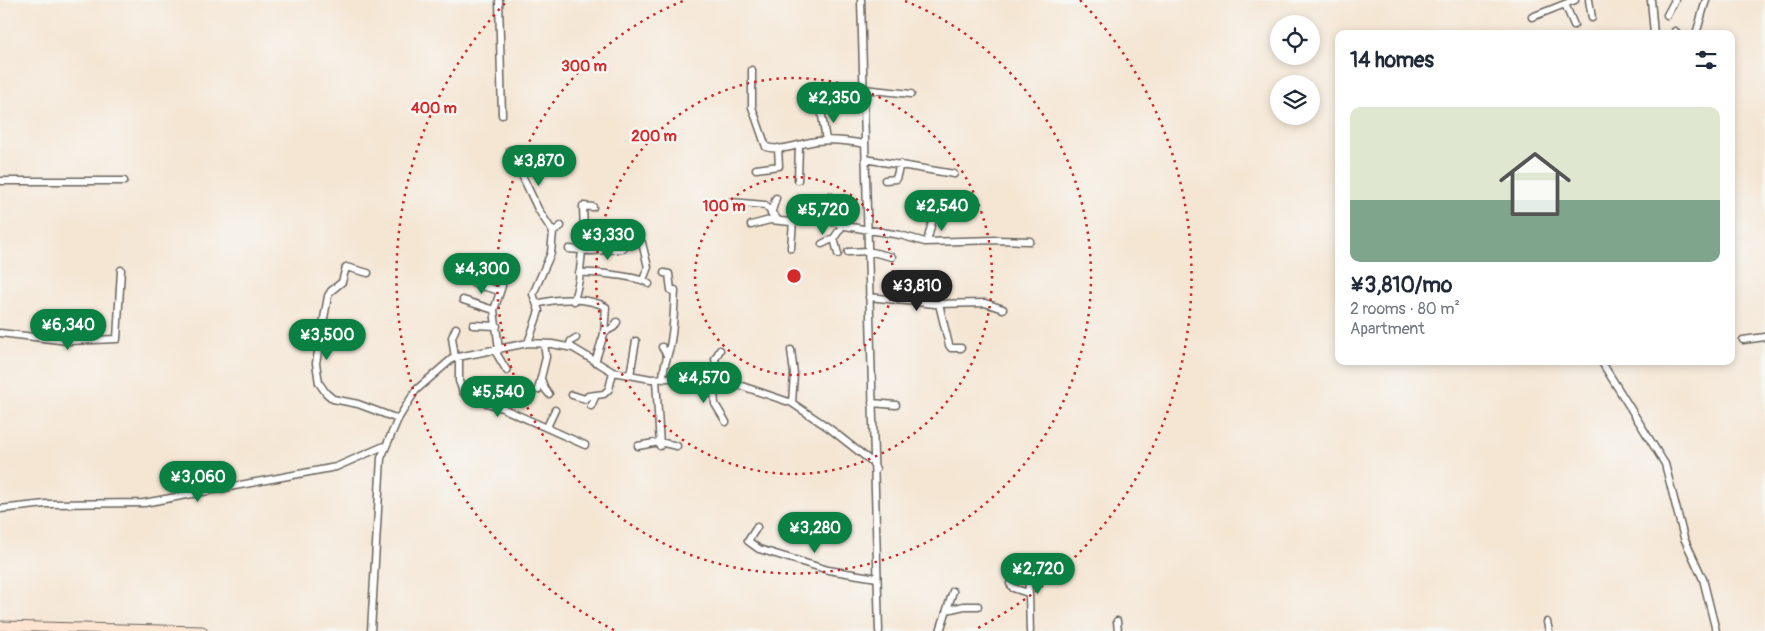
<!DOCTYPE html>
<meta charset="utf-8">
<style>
body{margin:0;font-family:Pangolin,sans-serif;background:#f2f2f3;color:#1f2937;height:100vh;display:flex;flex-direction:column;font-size:19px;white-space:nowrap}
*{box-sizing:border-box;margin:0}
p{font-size:16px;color:#747a83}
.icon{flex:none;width:28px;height:28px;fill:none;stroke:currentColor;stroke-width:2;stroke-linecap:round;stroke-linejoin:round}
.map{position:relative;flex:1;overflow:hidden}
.panel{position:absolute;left:1335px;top:30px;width:400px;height:335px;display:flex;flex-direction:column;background:#fff;border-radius:10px;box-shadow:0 2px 8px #0003}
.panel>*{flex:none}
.fabs{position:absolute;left:1270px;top:15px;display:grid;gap:10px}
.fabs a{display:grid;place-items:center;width:50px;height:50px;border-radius:50%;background:#fff;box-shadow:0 2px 8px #0003;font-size:25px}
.price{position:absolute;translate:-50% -42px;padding:0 11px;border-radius:18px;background:#0b8043;color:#fff;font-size:16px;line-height:32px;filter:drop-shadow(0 1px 2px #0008)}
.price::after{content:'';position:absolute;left:50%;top:30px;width:15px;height:11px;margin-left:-8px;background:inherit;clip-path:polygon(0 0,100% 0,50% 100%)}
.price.active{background:#222;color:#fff}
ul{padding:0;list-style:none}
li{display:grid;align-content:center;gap:10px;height:265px;padding:0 15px}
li+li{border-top:1px solid #e0e1e3}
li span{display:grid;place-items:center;height:155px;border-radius:10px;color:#555}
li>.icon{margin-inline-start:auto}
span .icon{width:90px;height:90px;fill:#fffc;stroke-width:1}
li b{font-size:21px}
h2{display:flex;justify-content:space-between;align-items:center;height:60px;padding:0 15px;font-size:21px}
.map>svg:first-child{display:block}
</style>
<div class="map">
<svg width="1765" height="631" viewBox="0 0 1765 631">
<rect width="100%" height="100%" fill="#f6f6f2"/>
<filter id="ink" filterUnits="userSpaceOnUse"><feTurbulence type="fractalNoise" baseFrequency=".02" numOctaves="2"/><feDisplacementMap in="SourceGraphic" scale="10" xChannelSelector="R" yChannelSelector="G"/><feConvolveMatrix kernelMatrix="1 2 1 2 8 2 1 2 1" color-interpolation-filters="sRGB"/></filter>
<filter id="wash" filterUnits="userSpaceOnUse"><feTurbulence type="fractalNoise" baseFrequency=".0096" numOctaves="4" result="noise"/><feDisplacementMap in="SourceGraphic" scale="20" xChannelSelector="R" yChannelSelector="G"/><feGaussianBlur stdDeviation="1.12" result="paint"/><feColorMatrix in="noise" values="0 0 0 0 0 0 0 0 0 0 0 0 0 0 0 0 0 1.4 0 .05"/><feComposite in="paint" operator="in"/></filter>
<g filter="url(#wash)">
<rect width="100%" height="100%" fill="#f5e6d4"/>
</g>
<g filter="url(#ink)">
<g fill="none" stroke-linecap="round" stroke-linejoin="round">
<g stroke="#68635c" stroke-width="9">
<path id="street" d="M 499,0 L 502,115
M 861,0 L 879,631
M 1589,0 L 1592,18
M 1651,0 L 1654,34
M 1565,4 L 1574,25
M 1667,15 L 1675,0
M 1532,17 L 1575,0
M 1675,31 L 1678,34
M 1696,34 L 1706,0
M 752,70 L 752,107 L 766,147 C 783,152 800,143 817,141 C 833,139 849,141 865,144
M 822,89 L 863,89 L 911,94
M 821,110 L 826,140
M 510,150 L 538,209 L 553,232
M 865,159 L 954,174
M 756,169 L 779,166 L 778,148
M 798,180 L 799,145
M 885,180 L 896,179 L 900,164
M 0,181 L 124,181
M 730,202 L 765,205 L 778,220
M 771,214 L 776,198
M 828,219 L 830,196
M 751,225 L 770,220 L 791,222 L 818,217 L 845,226 L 900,235 L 925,242 L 997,240 L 1030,241
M 927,242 L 933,218
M 628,243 L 642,243 L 648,267 L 643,280
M 822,244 L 834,238
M 791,248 L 793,221
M 569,249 L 592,251 L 622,249 L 632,237
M 848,252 L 868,251 L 892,257
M 838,254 L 834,238 L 843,225
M 368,273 L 346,267 L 342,282 L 331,291 L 328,296 L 316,363 L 319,383 L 326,393 L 333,399 L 358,404 L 398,419
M 579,273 C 592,272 640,276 649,284
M 664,273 L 669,274 L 671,290 L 675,293
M 474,284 L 500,291
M 869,297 L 935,304 L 985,303 L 1003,309
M 463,300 L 494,310
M 574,301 L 579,280 L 584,231 L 583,206 L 593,207
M 537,304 C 556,298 588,297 606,307 L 604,334 L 595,362
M 939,304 L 949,345 L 951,348 L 961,348
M 473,325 L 497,326
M 605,332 L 614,327 L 617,322
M 0,333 L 68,341 L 117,339 L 121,270
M 1743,340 L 1765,337
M 528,343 L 539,311 L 533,294 L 551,253 L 553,232 L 561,226
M 569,347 L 571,341 L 576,338
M 662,347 L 667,355
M 499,350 L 494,310 L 502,286
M 791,350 L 794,374 L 792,403
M 495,351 L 507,371
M 459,357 L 459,381 L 463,392 L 468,397 L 502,408 L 585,445
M 455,358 L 452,337 L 456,328
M 1601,361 L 1665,464 L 1684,538 L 1703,579 L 1716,631
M 630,375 L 636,341
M 713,377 L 715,404 L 726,422
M 718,378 L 715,359 L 720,350
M 541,379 L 545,389 L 549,394
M 656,379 L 660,446
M 663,379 C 663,364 669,355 671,341 C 674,324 674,307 675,290
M 538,390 L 546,357 L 544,344
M 572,395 L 585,399 L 588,396 L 604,394 L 609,389 L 613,372
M 872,403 L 896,405
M 591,406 L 596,395
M 547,427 L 555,410
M 638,446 L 659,442 L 677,446
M 0,509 L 46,504 L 144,503 L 336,467 L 384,446
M 757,527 L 748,541 L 759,549 L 828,570 L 877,578
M 1026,562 C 1030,585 1029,608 1030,631
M 1010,584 L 1013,588 L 1028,593
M 947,610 L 964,606 L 978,606
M 1117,621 L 1118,631
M 1547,622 L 1549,631
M 371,631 L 381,458 L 398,419 L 416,390 L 453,358 L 528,343 L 552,344 L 573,348 L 613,372 L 651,379 L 704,376 L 718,378 L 792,403 L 829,428 L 872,462 L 876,469
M 940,631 L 953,591"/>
</g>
<g stroke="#68635c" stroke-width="11">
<path id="secondary" d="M 0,626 L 202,631"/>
</g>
<use href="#street" stroke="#fff" stroke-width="6"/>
<use href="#secondary" stroke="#fde4d1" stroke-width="9"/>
</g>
</g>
<g fill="none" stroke="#d62828" stroke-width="2.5" stroke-dasharray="2.5 5">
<circle cx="794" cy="276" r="99"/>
<circle cx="794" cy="276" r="198"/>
<path d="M905 1A297 297 0 1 1 683 1"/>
<path d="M614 630A397 397 0 0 1 508 0M1080 0A397 397 0 0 1 974 630"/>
</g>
<circle cx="794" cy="276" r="8" fill="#d62828" stroke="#f6f6f2" stroke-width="2.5"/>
<g font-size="15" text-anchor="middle" font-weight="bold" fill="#d62828" stroke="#f6f6f2" stroke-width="5" stroke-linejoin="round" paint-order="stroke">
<text x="584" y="71">300 m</text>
<text x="434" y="113">400 m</text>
<text x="654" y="141">200 m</text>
<text x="724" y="211">100 m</text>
</g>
</svg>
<div class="fabs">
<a><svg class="icon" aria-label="locate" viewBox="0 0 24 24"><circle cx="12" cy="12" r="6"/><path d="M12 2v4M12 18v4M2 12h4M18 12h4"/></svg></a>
<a><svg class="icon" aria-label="layers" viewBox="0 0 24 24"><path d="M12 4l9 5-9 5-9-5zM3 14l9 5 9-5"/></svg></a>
</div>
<b class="price" style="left:834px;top:124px">¥2,350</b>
<b class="price" style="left:539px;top:187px">¥3,870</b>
<b class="price" style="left:942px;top:232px">¥2,540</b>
<b class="price" style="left:823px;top:236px">¥5,720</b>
<b class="price" style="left:608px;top:261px">¥3,330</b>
<b class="price" style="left:482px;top:295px">¥4,300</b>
<b class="price active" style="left:917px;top:312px">¥3,810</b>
<b class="price" style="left:68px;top:351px">¥6,340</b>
<b class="price" style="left:327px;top:361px">¥3,500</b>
<b class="price" style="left:704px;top:404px">¥4,570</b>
<b class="price" style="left:498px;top:418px">¥5,540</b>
<b class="price" style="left:198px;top:503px">¥3,060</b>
<b class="price" style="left:815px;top:554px">¥3,280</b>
<b class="price" style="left:1038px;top:595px">¥2,720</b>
<section class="panel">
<h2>14 homes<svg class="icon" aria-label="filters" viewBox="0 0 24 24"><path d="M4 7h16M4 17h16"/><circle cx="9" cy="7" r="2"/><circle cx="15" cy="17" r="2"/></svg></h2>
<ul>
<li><span style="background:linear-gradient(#dfe7d0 60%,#7fa58c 0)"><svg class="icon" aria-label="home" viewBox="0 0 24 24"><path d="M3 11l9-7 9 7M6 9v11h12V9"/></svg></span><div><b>¥3,810/mo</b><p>2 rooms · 80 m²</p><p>Apartment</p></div></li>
</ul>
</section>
</div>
